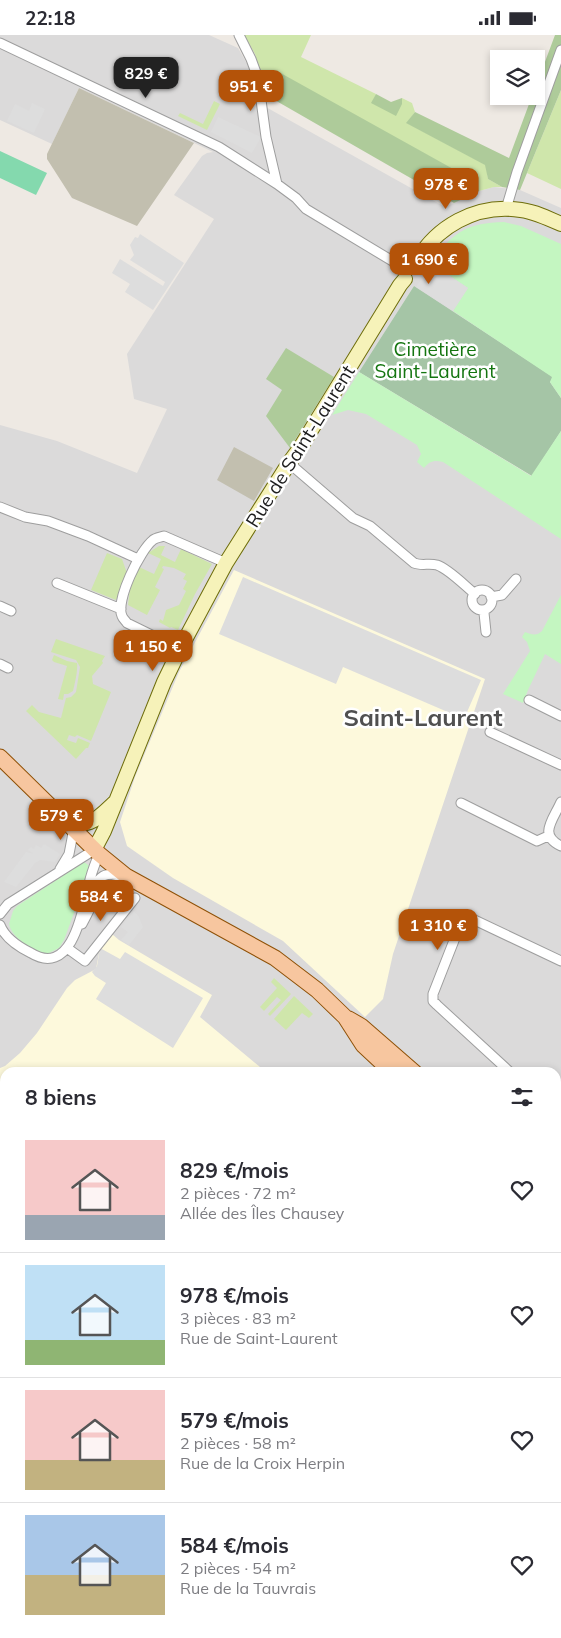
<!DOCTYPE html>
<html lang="fr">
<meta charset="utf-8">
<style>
body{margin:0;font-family:Mulish,sans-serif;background:#f7f7f7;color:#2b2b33;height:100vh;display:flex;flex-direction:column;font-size:19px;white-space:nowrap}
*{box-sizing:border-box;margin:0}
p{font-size:16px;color:#7c7c81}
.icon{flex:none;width:28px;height:28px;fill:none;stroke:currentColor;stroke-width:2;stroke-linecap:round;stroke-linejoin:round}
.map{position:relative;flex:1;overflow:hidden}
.drawer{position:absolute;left:0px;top:1032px;width:561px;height:571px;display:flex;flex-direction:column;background:#fff;border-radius:15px 15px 0 0;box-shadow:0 2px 8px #0003}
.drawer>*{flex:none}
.controls{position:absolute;left:490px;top:15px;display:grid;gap:10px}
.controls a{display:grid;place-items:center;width:55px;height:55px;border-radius:0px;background:#fff;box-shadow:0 2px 8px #0003;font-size:25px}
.price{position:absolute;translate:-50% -42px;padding:0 11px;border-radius:10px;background:#b45309;color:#fff;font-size:16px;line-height:32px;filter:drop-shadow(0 1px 2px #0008)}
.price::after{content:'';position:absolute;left:50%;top:30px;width:15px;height:11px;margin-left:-8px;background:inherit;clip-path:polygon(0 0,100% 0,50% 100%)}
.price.current{background:#222;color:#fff}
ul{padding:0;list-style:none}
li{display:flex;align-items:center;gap:15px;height:125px;padding:0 25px}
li+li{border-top:1px solid #e1e1e2}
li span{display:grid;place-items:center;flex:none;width:140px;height:100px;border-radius:0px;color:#555}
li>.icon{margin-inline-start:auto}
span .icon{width:60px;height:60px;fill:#fffc;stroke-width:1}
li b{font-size:21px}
h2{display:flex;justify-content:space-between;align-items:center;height:60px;padding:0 25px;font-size:21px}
.status{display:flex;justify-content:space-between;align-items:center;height:35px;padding:0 25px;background:#fff;direction:ltr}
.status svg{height:14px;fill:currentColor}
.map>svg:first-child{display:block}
</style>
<div class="status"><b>22:18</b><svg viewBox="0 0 49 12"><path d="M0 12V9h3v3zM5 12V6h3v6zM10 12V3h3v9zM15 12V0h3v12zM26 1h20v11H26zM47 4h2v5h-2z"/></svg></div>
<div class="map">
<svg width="561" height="1603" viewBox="0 0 561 1603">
<rect width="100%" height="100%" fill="#eee9e3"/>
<path fill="#dbdada" d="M 0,0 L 209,0 L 238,13 L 249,32 L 254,53 L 255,66 L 445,172 L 479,156 L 494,152 L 520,155 L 561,173 L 561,363 L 550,347 L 414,251 L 359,337 L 531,441 L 561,396 L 561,1233 L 556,1233 L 556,1038 L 5,1038 L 5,1481 L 0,1477 L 0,390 L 57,406 L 137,438 L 167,374 L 134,364 L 127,319 L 214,184 L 174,160 L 202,121 L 207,118 L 213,117 L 79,53 L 52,109 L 0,85 Z
M 561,1379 L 561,1448 L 556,1445 L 556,1380 Z
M 140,1599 L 393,1599 L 399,1603 L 143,1603 Z"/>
<path fill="#eed3d5" d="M 556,1233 L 561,1233 L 561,1379 L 556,1380 Z"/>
<path fill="#fdf9dc" d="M 234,535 L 485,644 L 393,919 L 383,964 L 365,982 L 283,906 L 173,843 L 127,811 L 120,787 L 135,742 L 179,637 Z
M 112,899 L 119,905 L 212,960 L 200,982 L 266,1037 L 5,1038 L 5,1205 L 0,1201 L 0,1033 L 5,1031 L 20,1018 L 37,998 L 67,953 L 75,945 L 96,934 L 100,913 Z"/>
<path fill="#c2bfaf" d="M 79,53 L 194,108 L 137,191 L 72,163 L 47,124 L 47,119 Z
M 234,412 L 273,433 L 254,466 L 217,445 Z"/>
<path fill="#cfe6ab" d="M 244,0 L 311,0 L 301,22 L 376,59 L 372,68 L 402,69 L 402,63 L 412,68 L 415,77 L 407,88 L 486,130 L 488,144 L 502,152 L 494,152 L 479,156 L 472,145 L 277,37 L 266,46 L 266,60 L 255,19 Z
M 561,55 L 561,154 L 527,138 Z
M 214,66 L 220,69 L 207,95 L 178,81 L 180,78 L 203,89 Z
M 159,511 L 165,511 L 161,520 L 175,527 L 181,514 L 212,529 L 195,559 L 178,595 L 171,592 L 170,593 L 159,587 L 160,584 L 163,586 L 166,575 L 179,570 L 186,556 L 183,554 L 187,546 L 183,544 L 186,539 L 174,533 L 163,531 L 162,533 L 164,534 L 155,552 L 160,555 L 147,580 L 128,570 L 130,553 L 139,532 L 154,539 L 161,524 L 148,518 Z
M 107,518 L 122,524 L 128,541 L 116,565 L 91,555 Z
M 56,604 L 105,621 L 102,626 L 103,628 L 92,641 L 93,649 L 111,657 L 91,706 L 77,700 L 75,702 L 69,700 L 67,705 L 76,708 L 78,703 L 90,708 L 88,713 L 86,713 L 76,724 L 26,676 L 32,670 L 39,677 L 61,683 L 66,663 L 71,662 L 76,657 L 80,632 L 76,625 L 51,617 Z
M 54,620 L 67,626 L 77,628 C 78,635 75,648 73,656 L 68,659 L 64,659 L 63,665 L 58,664 L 67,631 L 54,627 L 52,625 Z
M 274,943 L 291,959 L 270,981 L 268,979 L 281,965 L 277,962 L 264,976 L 260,972 L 277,953 L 271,947 Z
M 294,961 L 313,979 L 309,983 L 302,978 L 286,995 L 274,984 Z"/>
<path fill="#aecb9a" d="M 555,0 L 561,0 L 561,55 L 520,155 L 502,152 L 488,144 L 485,130 L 406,88 L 415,77 L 509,123 L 532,61 L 536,61 L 536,51 Z
M 277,36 L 473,145 L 479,156 L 454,168 L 266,60 L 266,46 Z
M 376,59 L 391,67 L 402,63 L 402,69 L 396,81 L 371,68 Z
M 286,313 L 334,342 L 290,413 L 266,381 L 282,355 L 266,344 Z"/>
<path fill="#a5c5a6" d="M 414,251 L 553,342 L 550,347 L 561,363 L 561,396 L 532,441 L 359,337 Z"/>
<path fill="#c4f6c1" d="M 504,187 L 521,191 L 561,209 L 561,363 L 550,347 L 552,342 L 453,276 L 468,253 L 429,227 C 455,198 464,188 504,187 Z
M 359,337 L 531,441 L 561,396 L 561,504 L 443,427 C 434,425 430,426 424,433 L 417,427 L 421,419 L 417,410 L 366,379 L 348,375 L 332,380 Z
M 561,560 L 561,629 L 545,619 L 528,655 L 523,668 L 503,659 L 530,616 L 527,607 L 522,602 L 525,597 C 532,600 537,601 542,596 Z
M 84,827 L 91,832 L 64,905 L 59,913 L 47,919 C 33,915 12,904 9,889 L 13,876 L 17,871 Z
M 0,1477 L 5,1481 L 5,1599 L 140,1599 L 143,1603 L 0,1603 Z"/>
<path fill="#84d9ae" d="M 0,116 L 47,138 L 36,160 L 0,143 Z"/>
<path fill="#ddd" d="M 32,68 L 45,74 L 34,98 L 7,86 L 15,69 L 29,76 Z
M 218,82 L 261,102 L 252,118 L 211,97 Z
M 140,199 L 184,228 L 153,275 L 125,257 L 130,249 L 112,238 L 120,224 L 163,251 L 165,247 L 130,225 L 134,220 L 130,210 L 135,202 L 138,203 Z
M 432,229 L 468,253 L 453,276 L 416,252 Z
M 243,542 L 481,645 L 464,684 L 343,632 L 336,649 L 219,599 Z
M 44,809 L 60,819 L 55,827 L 40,825 L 35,828 L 16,852 L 4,847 L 26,817 L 34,819 L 28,815 L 31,812 L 34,814 L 36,810 L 41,813 Z
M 134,876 L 139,882 L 143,892 L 129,910 L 121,905 L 128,897 L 121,892 Z
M 100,913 L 120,924 L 125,917 L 203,963 L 173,1013 L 96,964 L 106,948 L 95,941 L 92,937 L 97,931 Z
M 561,1322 L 561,1376 L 556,1377 L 556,1323 Z
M 556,1445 L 561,1448 L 561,1560 L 556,1566 Z
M 417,1599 L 531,1599 L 527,1603 L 454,1603 L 452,1601 L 450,1603 L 423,1603 Z"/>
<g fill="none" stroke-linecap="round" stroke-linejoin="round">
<path stroke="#a5d4d9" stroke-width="3" d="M 0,1472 L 5,1465
M 0,1571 L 5,1579
M 21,1599 L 22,1599"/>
<g stroke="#9e9e9e" stroke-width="11">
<path id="street" d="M 239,0 L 251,24 L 258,43 L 266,102 L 277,149
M 0,8 L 219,112 L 277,149 L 296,163 L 306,174 L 404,233
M 506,174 L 517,137 L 561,15
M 289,428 L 353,483 L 370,491 L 414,528 C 421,531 429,528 437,530 C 449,534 465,551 475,559
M 0,472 L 25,482 L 48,486 L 88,501 L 138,524
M 57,548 L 121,574
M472 565a10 10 0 1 1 20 0a10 10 0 1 1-20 0Z
M 491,562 L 502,560 L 516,544
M 0,571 L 11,576
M 485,575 L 484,578 L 486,597
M 180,614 L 127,588 C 126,586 123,584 122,581 C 115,566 140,515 153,505 C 155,503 161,502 164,501 L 226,528
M 0,629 L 8,633
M 529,665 L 561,681
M 490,697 L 561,730
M 561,767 C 553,785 538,800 561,811
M 461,768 L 537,806 L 548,801
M 60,834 L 69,819 L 74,793
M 89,858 C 100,842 101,837 122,840
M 0,879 L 8,869 L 94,815
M 82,889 C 96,864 99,843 132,849
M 0,890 C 5,903 19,912 31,918 C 72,943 83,875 89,849 C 91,838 95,829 99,819
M 67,913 L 85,926 L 135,863
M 511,1038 L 437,970 L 433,966 L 433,959 L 464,880 L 561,926
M 556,1068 L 561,1070
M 0,1257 L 5,1263
M 0,1322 L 5,1326
M 556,1421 L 561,1421
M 560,1589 L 561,1590
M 304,1599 L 310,1603"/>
</g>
<g stroke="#6e6d0a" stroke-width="16">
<path id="secondary" d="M 414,231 C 434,192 476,168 521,175 C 535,177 548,183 561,189
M 63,783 C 89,795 96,785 114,768
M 94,815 L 104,796 L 164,647 L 180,614 L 226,528 L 289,428 L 300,413 L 400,250 L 405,244
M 556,1204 L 561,1204
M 556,1217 L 561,1216
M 99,1603 L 101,1599
M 114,1603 L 117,1599"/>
</g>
<g stroke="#8f5107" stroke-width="17">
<path id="primary" d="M 0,722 L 99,819 L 126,841 L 275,923 L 317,955 L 345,982 L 363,1010 L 393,1038
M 349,984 L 361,991 L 415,1038
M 556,1167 L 561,1171
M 556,1185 L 561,1189"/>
</g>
<use href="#street" stroke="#fff" stroke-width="9"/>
<use href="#secondary" stroke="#f6f2b9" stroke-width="14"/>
<use href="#primary" stroke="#f7c69f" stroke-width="15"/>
</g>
<g text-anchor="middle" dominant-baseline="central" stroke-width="5" stroke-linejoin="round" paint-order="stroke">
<g font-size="19" fill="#147510" stroke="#fff">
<text x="435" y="314">Cimetière<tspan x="435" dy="22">Saint-Laurent</tspan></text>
</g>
<g font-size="19" fill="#1d1d1d" stroke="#fff">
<text transform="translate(300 411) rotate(-58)">Rue de Saint-Laurent</text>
</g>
<g font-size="24" font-weight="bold" fill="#505050" stroke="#fff">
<text x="423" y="682">Saint-Laurent</text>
</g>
</g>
</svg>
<div class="controls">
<a><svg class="icon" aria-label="layers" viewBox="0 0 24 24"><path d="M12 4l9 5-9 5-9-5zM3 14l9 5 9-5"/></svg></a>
</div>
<b class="price current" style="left:146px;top:64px">829 €</b>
<b class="price" style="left:251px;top:77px">951 €</b>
<b class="price" style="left:446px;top:175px">978 €</b>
<b class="price" style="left:429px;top:250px">1 690 €</b>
<b class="price" style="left:153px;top:637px">1 150 €</b>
<b class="price" style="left:61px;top:806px">579 €</b>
<b class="price" style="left:101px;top:887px">584 €</b>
<b class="price" style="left:438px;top:916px">1 310 €</b>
<section class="drawer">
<h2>8 biens<svg class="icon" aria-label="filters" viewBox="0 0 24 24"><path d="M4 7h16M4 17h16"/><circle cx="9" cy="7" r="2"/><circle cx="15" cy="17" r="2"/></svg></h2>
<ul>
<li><span style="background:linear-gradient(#f6c9c9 75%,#9aa5b1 0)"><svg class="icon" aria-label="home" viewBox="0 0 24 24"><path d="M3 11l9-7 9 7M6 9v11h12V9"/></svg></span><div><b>829 €/mois</b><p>2 pièces · 72 m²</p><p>Allée des Îles Chausey</p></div><svg class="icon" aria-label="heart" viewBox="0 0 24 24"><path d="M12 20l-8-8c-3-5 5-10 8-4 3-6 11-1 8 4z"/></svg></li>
<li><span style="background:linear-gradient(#bfe0f5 75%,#8fb573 0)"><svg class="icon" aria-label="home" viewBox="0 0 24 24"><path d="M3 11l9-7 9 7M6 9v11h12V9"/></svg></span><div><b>978 €/mois</b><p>3 pièces · 83 m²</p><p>Rue de Saint-Laurent</p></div><svg class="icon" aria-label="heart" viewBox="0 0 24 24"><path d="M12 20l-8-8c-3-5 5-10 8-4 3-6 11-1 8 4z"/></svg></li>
<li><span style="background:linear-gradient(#f6c9c9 70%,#c2b280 0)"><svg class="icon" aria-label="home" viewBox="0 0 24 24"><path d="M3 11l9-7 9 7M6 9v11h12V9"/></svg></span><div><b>579 €/mois</b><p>2 pièces · 58 m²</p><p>Rue de la Croix Herpin</p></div><svg class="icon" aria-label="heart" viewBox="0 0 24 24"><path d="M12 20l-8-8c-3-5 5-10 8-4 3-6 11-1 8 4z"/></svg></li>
<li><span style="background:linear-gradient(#a9c7e8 60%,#c2b280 0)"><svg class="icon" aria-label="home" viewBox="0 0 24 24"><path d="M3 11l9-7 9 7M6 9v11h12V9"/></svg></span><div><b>584 €/mois</b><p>2 pièces · 54 m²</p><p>Rue de la Tauvrais</p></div><svg class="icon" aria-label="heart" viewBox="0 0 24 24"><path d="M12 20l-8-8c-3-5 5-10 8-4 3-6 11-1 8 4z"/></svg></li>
</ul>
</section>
</div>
